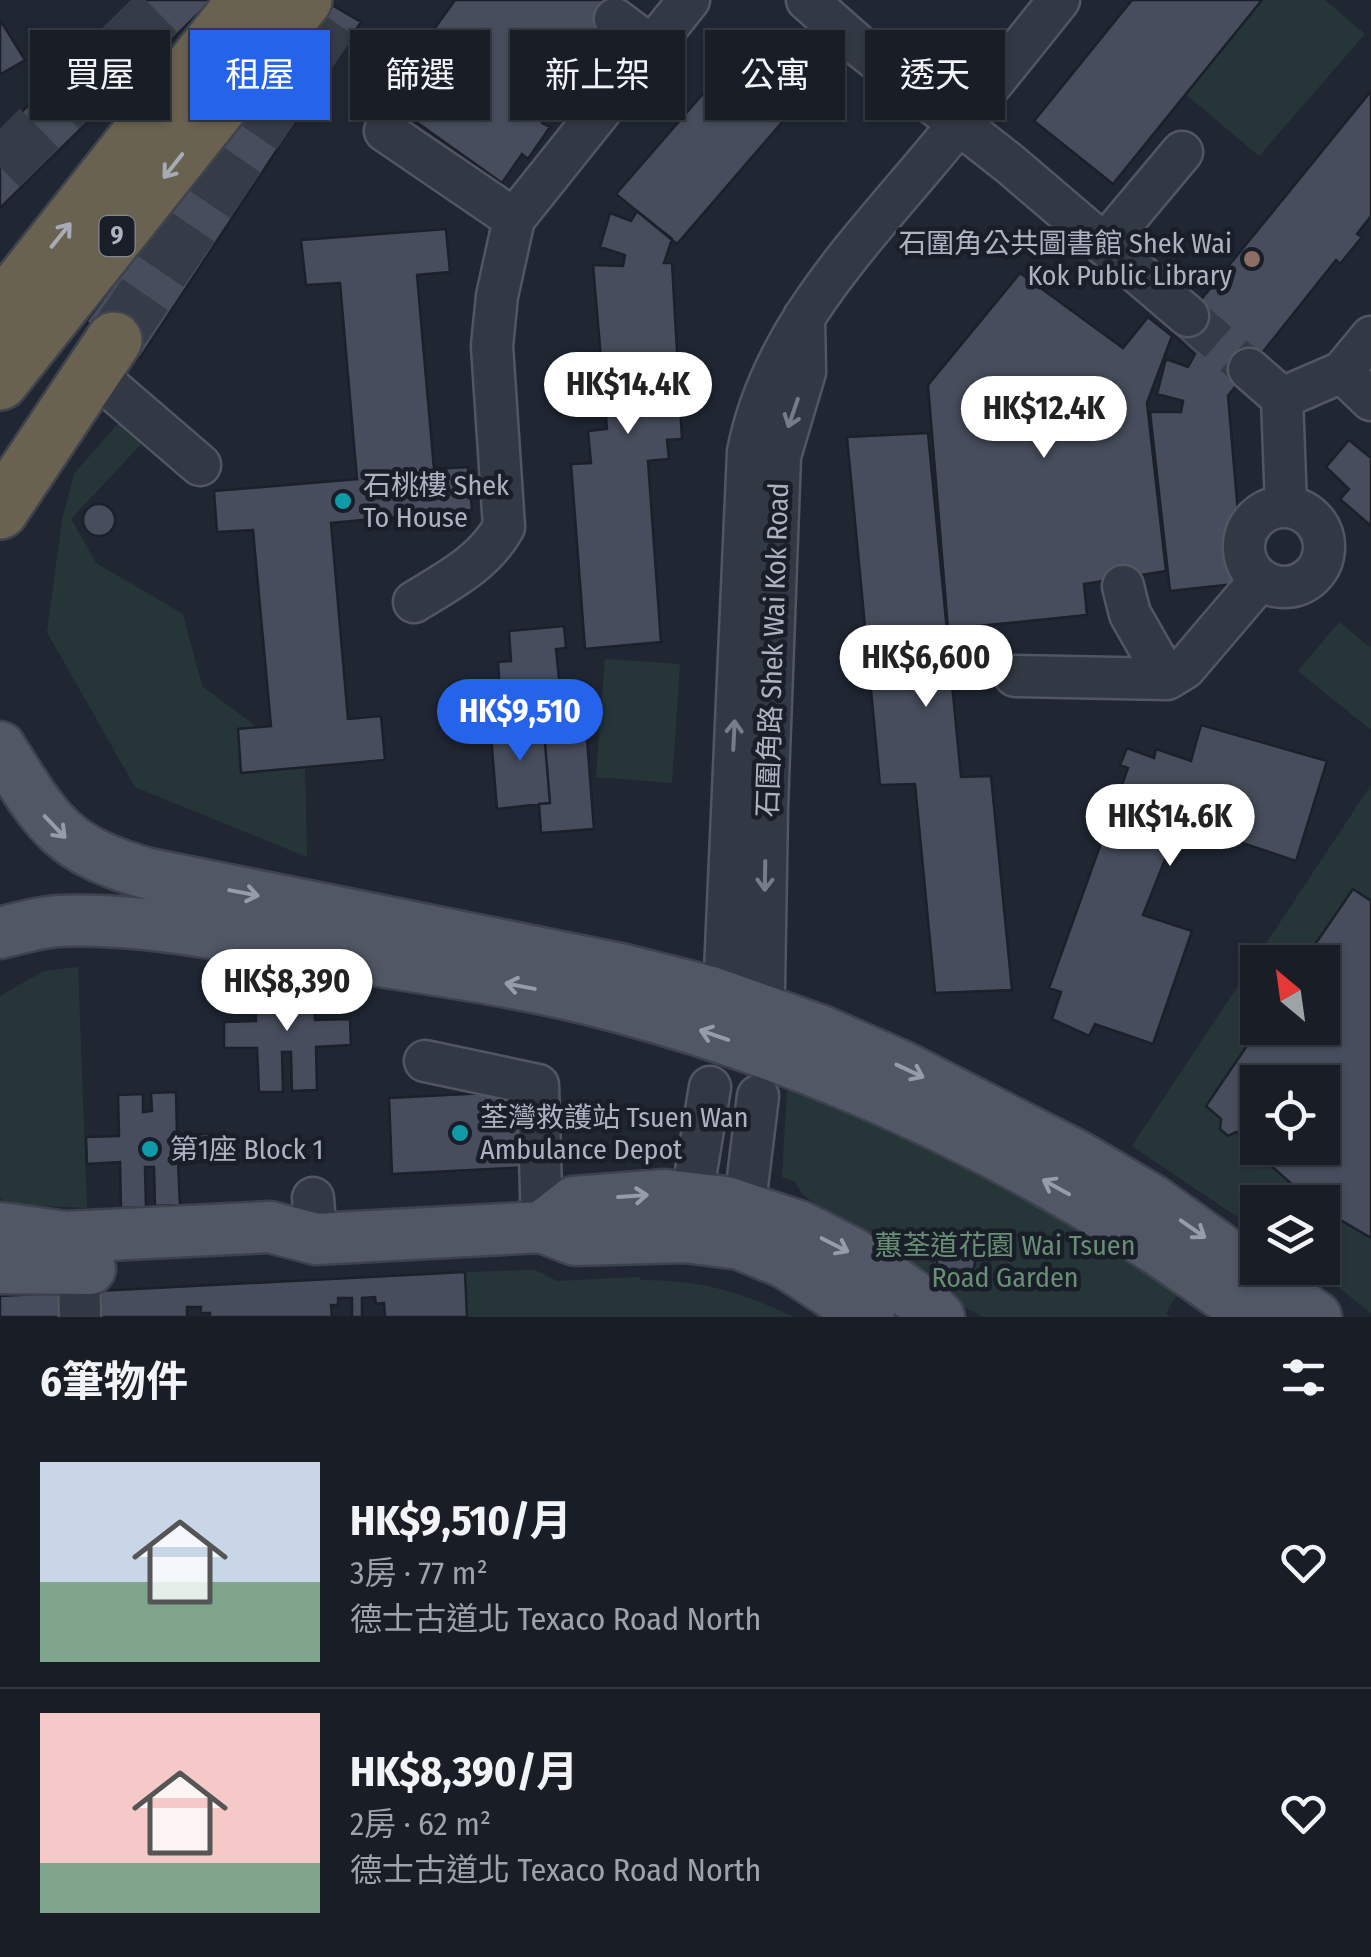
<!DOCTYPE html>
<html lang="zh-TW">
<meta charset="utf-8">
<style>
body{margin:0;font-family:"Fira Sans Condensed","Noto Sans TC",sans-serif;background:#252a32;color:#f1f3f6;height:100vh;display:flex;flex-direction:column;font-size:38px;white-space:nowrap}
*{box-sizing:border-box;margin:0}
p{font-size:32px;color:#9fa2a7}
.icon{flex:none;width:55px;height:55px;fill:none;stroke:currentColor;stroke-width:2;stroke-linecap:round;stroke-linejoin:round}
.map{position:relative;height:1317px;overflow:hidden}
.details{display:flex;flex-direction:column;background:#181d26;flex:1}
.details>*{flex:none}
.guide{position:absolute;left:30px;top:30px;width:1312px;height:90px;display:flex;gap:20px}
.needle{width:65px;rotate:331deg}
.buttons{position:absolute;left:1240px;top:945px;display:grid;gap:20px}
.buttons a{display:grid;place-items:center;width:100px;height:100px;border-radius:0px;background:#181d26;box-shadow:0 2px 8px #0004,0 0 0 2px #363b43;font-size:50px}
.price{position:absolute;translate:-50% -85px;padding:0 22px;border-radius:35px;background:#fff;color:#222;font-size:32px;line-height:65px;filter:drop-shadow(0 2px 5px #0008)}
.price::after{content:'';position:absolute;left:50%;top:60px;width:30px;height:22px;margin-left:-15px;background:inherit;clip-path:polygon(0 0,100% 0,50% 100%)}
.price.selected{background:#2563eb;color:#fff}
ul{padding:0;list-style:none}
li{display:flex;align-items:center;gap:30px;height:250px;padding:0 40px}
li+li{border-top:2px solid #363b43}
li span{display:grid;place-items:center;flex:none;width:280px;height:200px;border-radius:0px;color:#555}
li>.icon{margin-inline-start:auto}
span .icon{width:120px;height:120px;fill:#fffc;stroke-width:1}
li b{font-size:42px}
h2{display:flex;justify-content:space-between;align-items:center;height:120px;padding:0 40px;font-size:42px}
.chip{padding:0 35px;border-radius:0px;background:#181d26;box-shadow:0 2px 8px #0004,0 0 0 2px #363b43;font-size:35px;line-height:90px}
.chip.selected{background:#2563eb;color:#fff}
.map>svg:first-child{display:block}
</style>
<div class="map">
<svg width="1371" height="1317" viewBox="0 0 1371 1317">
<rect width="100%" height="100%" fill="#202733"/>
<path fill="#263638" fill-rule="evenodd" d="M 1262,0 L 1325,0 L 1365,34 L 1259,156 L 1183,92 Z
M 129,411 L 145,440 L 71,519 L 96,563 L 183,614 L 202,686 L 305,763 L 307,857 L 135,787 L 47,632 L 62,520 L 74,474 Z
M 1339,622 L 1371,648 L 1371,730 L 1298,671 Z
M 605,659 L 680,664 L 672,783 L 596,777 Z
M 1371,785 L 1371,1313 L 1314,1268 L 1322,1268 L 1322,1202 L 1258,1202 L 1257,1230 L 1132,1146 ZM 1258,962 L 1322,962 L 1322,1028 L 1258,1028 ZM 1258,1082 L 1322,1082 L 1322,1148 L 1258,1148 Z
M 78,967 L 87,1208 L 7,1204 L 0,1198 L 0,996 L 44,971 Z
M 788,1074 L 837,1087 L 1182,1286 L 1166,1313 L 1170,1317 L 983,1317 L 943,1296 L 917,1266 L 877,1238 L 816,1204 L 802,1194 L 795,1182 L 782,1177 Z
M 535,1270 L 557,1281 L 640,1277 L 641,1280 C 704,1281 738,1291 794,1317 L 467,1317 L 465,1272 Z"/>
<path fill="#474d5c" stroke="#1b202a" stroke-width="2.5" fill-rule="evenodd" d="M 137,0 L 212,0 L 0,208 L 0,133 Z
M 455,0 L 628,0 L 542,123 L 550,127 L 528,159 L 522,154 L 502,183 L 384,99 Z
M 1132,0 L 1262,0 L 1113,184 L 1034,121 Z
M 325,1 L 361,22 L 140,358 L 86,322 Z
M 0,20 L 25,60 L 1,74 L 0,73 Z
M 735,57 L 797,105 L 677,244 L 616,194 Z
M 1371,91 L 1371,216 L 1357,234 L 1362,237 L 1340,264 L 1336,260 L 1228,396 L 1244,583 L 1170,591 L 1150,412 L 1181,412 L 1183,401 L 1157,394 L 1166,359 L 1188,367 L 1195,354 L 1173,334 Z
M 637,211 L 672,239 L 664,263 L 672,263 L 682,439 L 667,440 L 669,459 L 648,461 L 661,642 L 585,649 L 571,464 L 591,463 L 588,431 L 607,429 L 593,265 L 623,266 L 625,255 L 600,247 L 610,213 L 631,221 Z
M 446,229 L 450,272 L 417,275 L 434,469 L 468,467 L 472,510 L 331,523 L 348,719 L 381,716 L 385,760 L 241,773 L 238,729 L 271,726 L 253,530 L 217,532 L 214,491 L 357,479 L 340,283 L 306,285 L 301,240 Z
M 1020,273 L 1123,348 L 1148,317 L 1172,336 L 1147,403 L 1166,571 L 1084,584 L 1087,615 L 948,629 L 928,385 Z
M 928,433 L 961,777 L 991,776 L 1012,990 L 935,993 L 915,784 L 880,785 L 847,437 Z
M 1349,440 L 1371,458 L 1371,526 L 1340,499 L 1349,489 L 1326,467 Z
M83 520a16 16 0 1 1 32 0a16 16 0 1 1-32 0Z
M 564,626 L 566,648 L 556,649 L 560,689 L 583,687 L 594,829 L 541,833 L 539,804 L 550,803 L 543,719 L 502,722 L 498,662 L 511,661 L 509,631 Z
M 543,719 L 550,803 L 497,809 L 490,724 Z
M 1201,725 L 1327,761 L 1296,861 L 1180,822 L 1143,915 L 1192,931 L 1153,1044 L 1095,1024 L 1089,1036 L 1052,1019 L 1061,992 L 1049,988 L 1128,768 L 1120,765 L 1127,748 L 1154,758 L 1156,749 L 1191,761 Z
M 1353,889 L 1371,901 L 1371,1238 L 1322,1209 L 1322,1202 L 1312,1202 L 1269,1164 L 1265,1154 L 1236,1132 L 1228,1136 L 1220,1129 L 1221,1119 L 1206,1106 L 1259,1028 L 1322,1028 L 1322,962 L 1303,962 ZM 1258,1082 L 1322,1082 L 1322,1148 L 1258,1148 Z
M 313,977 L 315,1020 L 350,1019 L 351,1045 L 316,1047 L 317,1090 L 292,1091 L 291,1052 L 282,1052 L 283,1092 L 259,1092 L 257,1048 L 224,1048 L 224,1022 L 256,1021 L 255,979 L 280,979 L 281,996 L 290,996 L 289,978 Z
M 527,1091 L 531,1167 L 392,1174 L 389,1098 Z
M 176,1092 L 177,1135 L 213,1134 L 213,1161 L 178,1162 L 180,1205 L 155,1206 L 154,1167 L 145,1167 L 146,1207 L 121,1208 L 120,1162 L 87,1164 L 86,1137 L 119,1136 L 118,1095 L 143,1094 L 143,1112 L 152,1111 L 151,1093 Z
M937 1261a19 19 0 1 1 38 0a19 19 0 1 1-38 0Z
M 465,1272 L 467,1317 L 0,1317 L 0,1296 Z
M 375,1297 L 376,1304 L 384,1303 L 385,1317 L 362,1317 L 362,1298 Z
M 338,1298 L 352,1298 L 352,1317 L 332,1317 L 331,1305 L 338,1305 Z
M 187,1307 L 201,1307 L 200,1313 L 210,1313 L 210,1317 L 187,1317 Z"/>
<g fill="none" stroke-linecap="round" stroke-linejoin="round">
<path stroke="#353c48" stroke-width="40" stroke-dasharray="40 20" stroke-linecap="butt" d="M 1188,316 L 1249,369"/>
<path stroke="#353c48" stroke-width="55" stroke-dasharray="55 28" stroke-linecap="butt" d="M 0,167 L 170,0
M 114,340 L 339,9"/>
<g stroke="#515662" stroke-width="45">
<path id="minor" d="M 807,0 L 858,45 L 1010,164 L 1188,316
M 615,19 L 650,45
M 385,131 L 514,219 L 689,0
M 1105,244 L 1182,152
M 1249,369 L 1282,398 L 1286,506
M 92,372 L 200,465
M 1342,372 L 1371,400
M 1282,398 L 1342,372 L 1371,337
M1244 547a40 40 0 1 1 80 0a40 40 0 1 1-80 0Z
M 1123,586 L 1130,614 L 1167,679
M 414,602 C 448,581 484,563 504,527 L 492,346 L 497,296 L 514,219
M 1015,676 L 1167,679 L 1185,668 L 1260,580
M 725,972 L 748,452 C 770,336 855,248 928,161 C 973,108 1016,54 1059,0
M 764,987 L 767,807 L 780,456 L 805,372 L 804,317
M 425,1061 L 538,1085 L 542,1227
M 313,1198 L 316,1239
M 687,1226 L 710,1087
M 741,1235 L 758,1096
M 79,1269 L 80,1317"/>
</g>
<g stroke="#3d424d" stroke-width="55">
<path id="major" d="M 0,747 C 47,822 59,849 149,874 L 620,969 L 711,992 L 821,1031 L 903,1067 L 1077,1156 L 1150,1199 L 1316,1317
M 0,933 C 19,928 40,922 59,921 C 143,917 246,939 329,953 C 426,969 525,981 619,1007 C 783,1051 939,1117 1085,1204 C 1143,1238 1199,1278 1255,1317
M 542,1227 L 574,1202 L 665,1195 L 726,1202 L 801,1227 L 852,1253 L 928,1306 L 939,1317
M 0,1228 L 66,1237 L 270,1227 L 316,1239 L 542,1227 L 575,1240 L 685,1237 L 740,1244 L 786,1263 L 869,1317
M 0,1268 L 90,1269"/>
</g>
<g stroke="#3e434e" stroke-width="60">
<path id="highway" d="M 0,311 L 246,0
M 0,382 L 304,0
M 0,511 L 114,340"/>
</g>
<use href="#minor" stroke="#333944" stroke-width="40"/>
<use href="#major" stroke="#515764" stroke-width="50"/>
<use href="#highway" stroke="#696251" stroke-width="55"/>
</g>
<defs><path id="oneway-shaft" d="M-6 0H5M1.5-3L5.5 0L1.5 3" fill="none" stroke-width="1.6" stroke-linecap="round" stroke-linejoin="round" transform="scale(2.5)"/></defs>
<g stroke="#a6abb6">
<use href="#oneway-shaft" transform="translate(173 166) rotate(128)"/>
<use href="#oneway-shaft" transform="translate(61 235) rotate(-51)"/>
</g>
<g stroke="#767c89">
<use href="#oneway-shaft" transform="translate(793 413) rotate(109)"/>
<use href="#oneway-shaft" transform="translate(734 735) rotate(-87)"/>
<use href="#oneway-shaft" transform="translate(765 876) rotate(91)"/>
</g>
<g stroke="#969caa">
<use href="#oneway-shaft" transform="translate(55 827) rotate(46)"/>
<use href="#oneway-shaft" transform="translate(244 893) rotate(11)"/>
<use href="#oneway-shaft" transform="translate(520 986) rotate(-169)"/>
<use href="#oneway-shaft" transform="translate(714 1035) rotate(-161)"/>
<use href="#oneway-shaft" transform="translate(910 1071) rotate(25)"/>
<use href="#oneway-shaft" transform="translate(1056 1187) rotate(-151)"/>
<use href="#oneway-shaft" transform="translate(633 1196) rotate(-4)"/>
<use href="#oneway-shaft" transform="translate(1193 1229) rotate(35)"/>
<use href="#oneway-shaft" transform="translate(835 1245) rotate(27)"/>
</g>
<circle fill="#8d6e63" stroke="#191e28" stroke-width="4" cx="1252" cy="259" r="10"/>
<g fill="#0f9aa8" stroke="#191e28" stroke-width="4">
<circle cx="343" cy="501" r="10"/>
<circle cx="460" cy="1133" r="10"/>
<circle cx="150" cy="1149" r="10"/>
</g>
<g text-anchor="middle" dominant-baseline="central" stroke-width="9" stroke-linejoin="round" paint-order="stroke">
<rect fill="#191e28" stroke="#818693" stroke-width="2.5" x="99.5" y="216" width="35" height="40" rx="8"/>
<g font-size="25" font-weight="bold" fill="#adb3c1">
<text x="117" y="236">9</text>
</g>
<g font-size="28" fill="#adb3c1" stroke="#191e28" text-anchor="start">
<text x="1232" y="243" text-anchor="end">石圍角公共圖書館 Shek Wai<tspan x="1232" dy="32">Kok Public Library</tspan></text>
<text x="363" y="485">石桃樓 Shek<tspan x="363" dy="32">To House</tspan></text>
<text x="480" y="1117">荃灣救護站 Tsuen Wan<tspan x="480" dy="32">Ambulance Depot</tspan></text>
<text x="170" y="1149">第1座 Block 1</text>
</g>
<g font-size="28" fill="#adb3c1" stroke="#191e28">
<text transform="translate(773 650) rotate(-88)">石圍角路 Shek Wai Kok Road</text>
</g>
<g font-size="28" fill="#688e74" stroke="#191e28">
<text x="1005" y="1245">蕙荃道花園 Wai Tsuen<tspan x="1005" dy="32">Road Garden</tspan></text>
</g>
</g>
</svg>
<div class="buttons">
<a><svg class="needle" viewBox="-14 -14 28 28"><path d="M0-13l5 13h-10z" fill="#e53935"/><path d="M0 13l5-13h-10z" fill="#9fa2a7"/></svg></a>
<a><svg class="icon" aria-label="locate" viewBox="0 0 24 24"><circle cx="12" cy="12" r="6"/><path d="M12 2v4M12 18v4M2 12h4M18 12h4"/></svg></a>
<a><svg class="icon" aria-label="layers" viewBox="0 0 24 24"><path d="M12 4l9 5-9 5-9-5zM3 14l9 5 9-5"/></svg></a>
</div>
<b class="price" style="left:628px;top:437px">HK$14.4K</b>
<b class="price" style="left:1044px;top:461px">HK$12.4K</b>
<b class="price" style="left:926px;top:710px">HK$6,600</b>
<b class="price selected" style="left:520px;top:764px">HK$9,510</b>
<b class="price" style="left:1170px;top:869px">HK$14.6K</b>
<b class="price" style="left:287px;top:1034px">HK$8,390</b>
<div class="guide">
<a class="chip">買屋</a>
<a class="chip selected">租屋</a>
<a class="chip">篩選</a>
<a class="chip">新上架</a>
<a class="chip">公寓</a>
<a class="chip">透天</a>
</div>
</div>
<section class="details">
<h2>6筆物件<svg class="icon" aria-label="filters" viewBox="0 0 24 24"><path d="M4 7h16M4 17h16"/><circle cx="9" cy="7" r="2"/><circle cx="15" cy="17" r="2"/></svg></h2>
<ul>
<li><span style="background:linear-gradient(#c9d6e8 60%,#7fa58c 0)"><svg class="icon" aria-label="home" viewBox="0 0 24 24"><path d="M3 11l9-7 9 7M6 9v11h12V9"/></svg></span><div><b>HK$9,510/月</b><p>3房 · 77 m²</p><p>德士古道北 Texaco Road North</p></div><svg class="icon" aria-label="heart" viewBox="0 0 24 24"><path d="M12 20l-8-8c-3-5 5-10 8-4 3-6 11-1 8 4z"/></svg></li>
<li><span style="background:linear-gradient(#f6c9c9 75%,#7fa58c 0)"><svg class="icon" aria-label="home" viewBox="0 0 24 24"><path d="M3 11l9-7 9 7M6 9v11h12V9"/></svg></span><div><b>HK$8,390/月</b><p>2房 · 62 m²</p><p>德士古道北 Texaco Road North</p></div><svg class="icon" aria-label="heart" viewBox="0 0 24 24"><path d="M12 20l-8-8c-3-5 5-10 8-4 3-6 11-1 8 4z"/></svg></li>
</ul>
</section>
